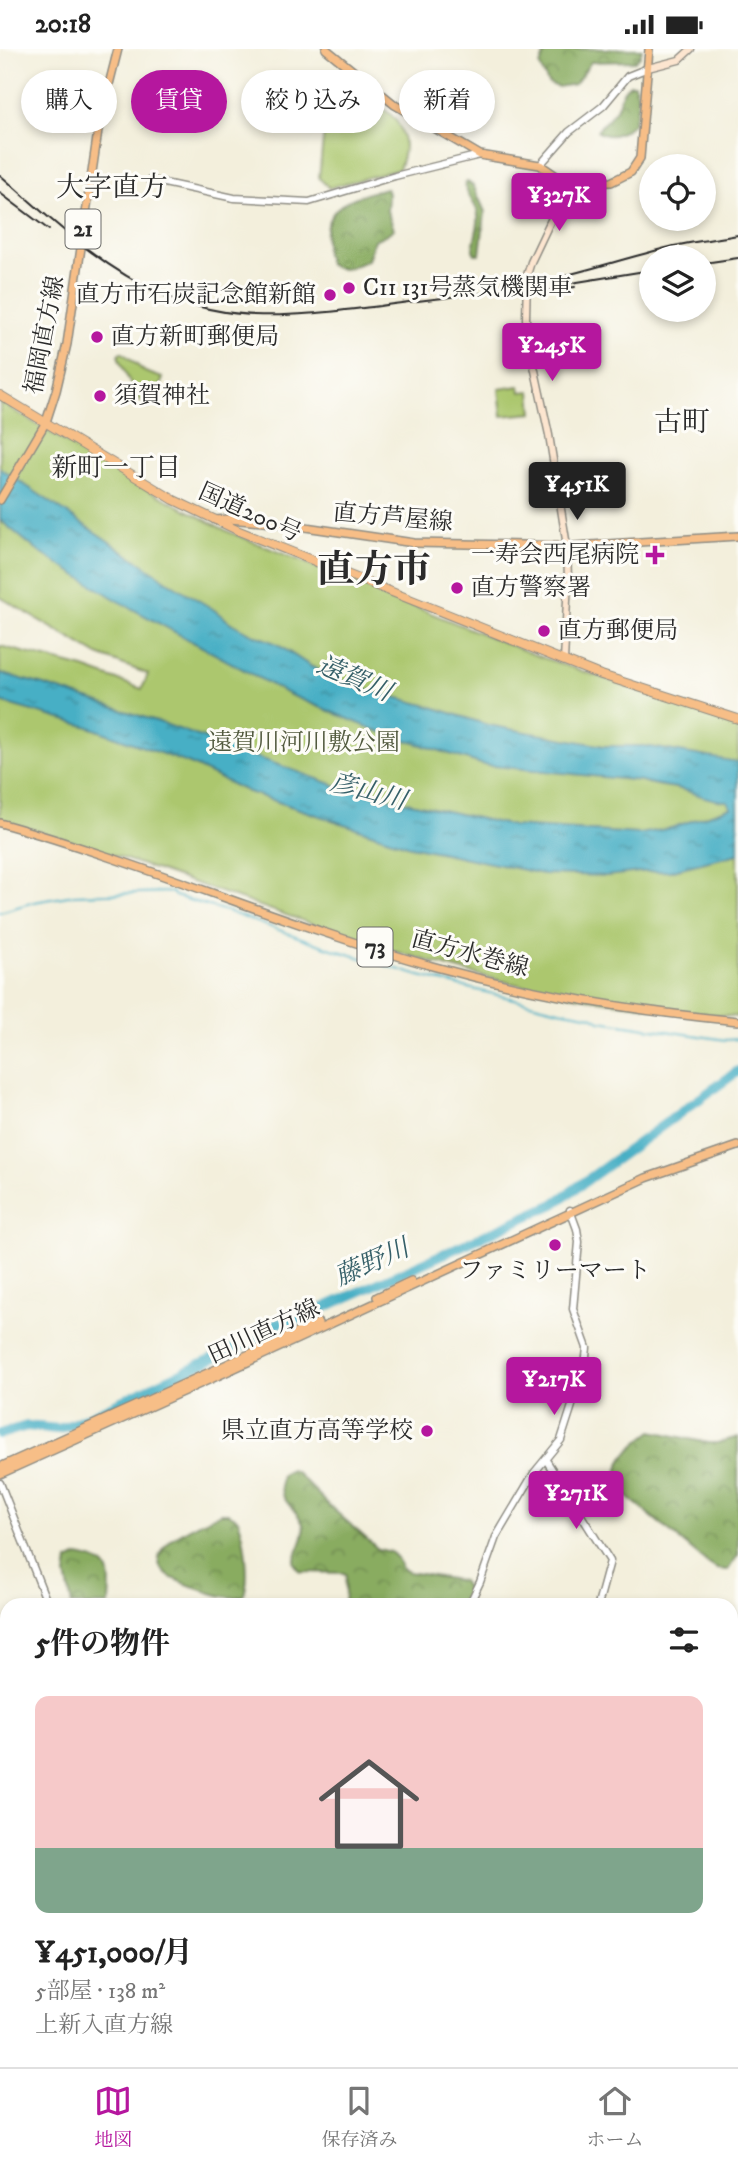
<!DOCTYPE html>
<html lang="ja">
<meta charset="utf-8">
<style>
body{margin:0;font-family:"IM FELL DW Pica","Noto Serif JP",serif;background:#f6f6f6;color:#222;height:100vh;display:flex;flex-direction:column;font-size:26px;white-space:nowrap}
*{box-sizing:border-box;margin:0}
p{font-size:23px;color:#767676}
.icon{flex:none;width:38px;height:38px;fill:none;stroke:currentColor;stroke-width:2;stroke-linecap:round;stroke-linejoin:round}
.map{position:relative;flex:1;overflow:hidden}
.sheet{position:absolute;left:0px;top:1549px;width:738px;height:471px;display:flex;flex-direction:column;background:#fff;border-radius:21px 21px 0 0;box-shadow:0 4px 10px #0003}
.sheet>*{flex:none}
.top-card{position:absolute;left:21px;top:21px;width:696px;height:63px;display:flex;gap:14px}
.controls{position:absolute;left:639px;top:105px;display:grid;gap:14px}
.controls a{display:grid;place-items:center;width:77px;height:77px;border-radius:50%;background:#fff;box-shadow:0 4px 10px #0003;font-size:35px}
.price{position:absolute;translate:-50% -60px;padding:0 16px;border-radius:7px;background:#b5179e;color:#fff;font-size:23px;line-height:46px;filter:drop-shadow(0 2px 4px #0008)}
.price::after{content:'';position:absolute;left:50%;top:42px;width:21px;height:16px;margin-left:-10px;background:inherit;clip-path:polygon(0 0,100% 0,50% 100%)}
.price.current{background:#222;color:#fff}
ul{padding:0;list-style:none}
li{display:grid;align-content:center;gap:14px;height:371px;padding:0 35px}
li+li{border-top:2px solid #e0e0e0}
li span{display:grid;place-items:center;height:217px;border-radius:14px;color:#555}
li>.icon{margin-inline-start:auto}
span .icon{width:126px;height:126px;fill:#fffc;stroke-width:1}
li b{font-size:30px}
h2{display:flex;justify-content:space-between;align-items:center;height:84px;padding:0 35px;font-size:30px}
.chip{padding:0 24px;border-radius:32px;background:#fff;box-shadow:0 4px 10px #0003;font-size:24px;line-height:63px}
.chip.current{background:#b5179e;color:#fff}
.status{display:flex;justify-content:space-between;align-items:center;height:49px;padding:0 35px;background:#fff;direction:ltr}
.status svg{height:19px;fill:currentColor}
.tab-bar{display:flex;justify-content:space-around;align-items:center;height:98px;border-top:2px solid #e0e0e0;background:#fff;font-size:19px;color:#767676}
.tab-bar a{display:grid;justify-items:center;gap:4px}
.tab-bar .current{color:#b5179e}
.map>svg:first-child{display:block}
</style>
<div class="status"><b>20:18</b><svg viewBox="0 0 49 12"><path d="M0 12V9h3v3zM5 12V6h3v6zM10 12V3h3v9zM15 12V0h3v12zM26 1h20v11H26zM47 4h2v5h-2z"/></svg></div>
<div class="map">
<svg width="738" height="2018" viewBox="0 0 738 2018">
<defs>
<pattern id="forest-crowns" width="20" height="18" patternUnits="userSpaceOnUse" patternTransform="scale(1.75)"><rect width="20" height="18" fill="#89ac61"/><path d="M2 6a3 3 0 1 1 6 0M12 15a3 3 0 1 1 6 0" fill="none" stroke="#708c50"/></pattern>
<pattern id="water-ripples" width="26" height="14" patternUnits="userSpaceOnUse" patternTransform="scale(1.75)"><rect width="26" height="14" fill="#46afc5"/><path d="M2 4q2-2 4 0t4 0M15 11q2-2 4 0t4 0" fill="none" stroke="#3b8fa0"/></pattern>
</defs>
<rect width="100%" height="100%" fill="#fdfcf7"/>
<filter id="ink" filterUnits="userSpaceOnUse"><feTurbulence type="fractalNoise" baseFrequency=".0143" numOctaves="2"/><feDisplacementMap in="SourceGraphic" scale="14" xChannelSelector="R" yChannelSelector="G"/><feConvolveMatrix kernelMatrix="1 2 1 2 8 2 1 2 1" color-interpolation-filters="sRGB"/></filter>
<filter id="wash" filterUnits="userSpaceOnUse"><feTurbulence type="fractalNoise" baseFrequency=".00686" numOctaves="4" result="noise"/><feDisplacementMap in="SourceGraphic" scale="28" xChannelSelector="R" yChannelSelector="G"/><feGaussianBlur stdDeviation="1.57" result="paint"/><feColorMatrix in="noise" values="0 0 0 0 0 0 0 0 0 0 0 0 0 0 0 0 0 1.4 0 .05"/><feComposite in="paint" operator="in"/></filter>
<g filter="url(#wash)">
<rect width="100%" height="100%" fill="#f3efdc"/>
<path fill="#acc76e" stroke="#6c794c" stroke-width="2" d="M 361,50 C 368,53 376,55 382,59 C 406,74 408,97 399,120 L 329,139 L 319,129 L 326,63 L 333,55 Z
M 119,304 L 123,304 L 145,323 L 163,329 L 156,348 L 148,359 L 135,345 L 119,310 Z
M 520,337 L 521,343 L 531,342 L 533,364 L 502,367 L 499,340 Z
M 0,353 L 120,426 L 229,483 L 535,606 L 738,675 L 738,968 C 671,961 604,954 538,940 C 489,930 441,916 394,902 C 262,861 133,808 0,771 L 0,597 L 84,619 L 142,640 L 148,625 L 98,606 L 0,548 Z"/>
<path fill="url(#forest-crowns)" stroke="#5a6c46" stroke-width="2" d="M 546,0 L 642,0 L 640,7 L 635,12 L 591,13 L 575,35 L 558,38 L 548,34 L 540,17 Z
M 630,35 L 634,35 C 641,47 637,62 633,75 C 622,85 610,91 597,82 C 603,74 611,68 616,60 C 621,51 620,42 630,35 Z
M 467,133 L 473,136 L 485,163 L 480,205 L 475,205 L 473,201 C 474,189 481,173 477,161 C 473,151 466,146 465,135 Z
M 386,139 L 388,145 L 387,162 L 394,180 L 387,185 L 374,191 L 368,211 C 354,217 342,225 329,215 C 324,202 324,190 327,176 C 335,150 363,146 386,139 Z
M 652,1382 L 708,1394 L 717,1394 L 738,1388 L 738,1506 L 728,1521 L 717,1520 L 709,1515 L 623,1444 C 605,1418 633,1396 652,1382 Z
M 291,1421 L 296,1423 L 333,1460 L 378,1500 L 391,1503 L 397,1509 L 402,1520 L 409,1523 L 462,1532 L 469,1543 L 468,1556 L 344,1556 L 346,1526 L 344,1524 L 301,1523 L 294,1514 C 296,1503 304,1492 304,1481 C 303,1460 275,1456 282,1426 Z
M 221,1464 L 228,1464 L 237,1469 C 245,1484 251,1533 243,1547 C 225,1553 187,1535 170,1528 C 132,1501 201,1473 221,1464 Z
M 78,1507 C 115,1513 110,1524 109,1556 L 72,1556 L 66,1526 L 68,1512 Z
M 0,1577 L 7,1581 L 7,1711 L 0,1700 Z"/>
<path fill="url(#water-ripples)" stroke="#386d78" stroke-width="2" d="M 0,419 L 175,537 L 213,560 L 231,574 L 250,584 L 275,594 L 312,618 L 356,638 L 429,657 L 488,676 L 604,697 L 645,697 L 738,713 L 738,805 L 669,822 L 640,823 L 607,827 L 543,825 L 410,797 L 248,743 L 190,715 L 89,678 L 0,653 L 0,624 L 44,636 L 159,673 L 340,738 L 513,777 L 640,785 L 671,779 L 731,758 L 727,752 C 708,752 694,743 676,739 C 664,737 653,736 641,732 L 484,716 L 375,681 L 288,645 L 125,556 L 39,503 L 0,471 Z"/>
<g fill="none" stroke-linecap="round" stroke-linejoin="round">
<path stroke="#46afc5" stroke-width="2" d="M 0,863 L 34,853 L 74,846 L 171,843 L 175,847 L 226,862 L 329,899 L 420,927 L 559,961 L 592,967 L 600,972 L 726,991 L 738,990
M 732,1842 L 738,1840
M 2,1916 L 7,1924
M 30,2012 L 33,2018"/>
<path stroke="#46afc5" stroke-width="10" d="M 0,1385 L 27,1377 L 58,1380 L 70,1376 L 237,1298 L 255,1294 L 270,1276 L 299,1270 L 554,1155 L 738,1022"/>
</g>
</g>
<g filter="url(#ink)">
<g fill="none" stroke-linecap="round" stroke-linejoin="round">
<g stroke="#8f8d84" stroke-width="9">
<path id="tertiary" d="M 540,116 L 569,83 L 603,57 L 628,27 L 648,19
M 150,131 L 234,149 L 309,153 L 395,127 L 480,106
M 546,1411 L 610,1512 L 598,1556
M 0,1434 L 48,1556
M 469,1556 L 480,1533 L 496,1488 L 534,1424 L 561,1391 L 585,1316 L 587,1299 L 573,1260 L 579,1193 L 577,1180 L 570,1161
M 732,1892 L 738,1892
M 0,1913 L 7,1916
M 382,2012 L 384,2018
M 543,2012 L 547,2018
M 501,2018 L 525,2012"/>
</g>
<g stroke="#8f8d84" stroke-width="9">
<path id="secondary" d="M 648,19 L 679,11 L 691,0
M 527,226 L 531,213 L 568,135
M 528,289 L 549,386 L 567,497 L 568,531 L 564,612"/>
</g>
<g stroke="#8f8d84" stroke-width="10">
<path id="primary" d="M 326,0 L 395,56 L 480,106 L 540,116 L 568,135 L 611,133 L 631,123 L 640,109 L 649,0
M 0,451 L 46,373 L 56,342 L 67,295 L 99,75 L 118,0
M 215,471 L 229,470 L 285,475 L 414,494 L 574,497 L 738,487
M 0,774 C 146,815 286,876 432,917 C 532,945 634,962 738,972
M 377,1248 L 411,1232
M 0,1418 L 318,1274
M 0,1425 L 224,1324 L 646,1129 L 738,1097"/>
</g>
<g stroke="#8f8d84" stroke-width="10">
<path id="trunk" d="M 0,346 L 174,451 L 239,482 L 595,624 L 738,670
M 0,1933 L 7,1936
M 0,1941 L 7,1944
M 148,2012 L 158,2018
M 170,2012 L 183,2018
M 188,2012 L 200,2018
M 218,2012 L 228,2018"/>
</g>
<use href="#tertiary" stroke="#fff" stroke-width="6"/>
<use href="#secondary" stroke="#fce5cf" stroke-width="6"/>
<use href="#primary" stroke="#f7be87" stroke-width="7"/>
<use href="#trunk" stroke="#f7be87" stroke-width="8"/>
<path stroke="#2b2b2b" stroke-width="2" d="M 0,126 C 50,169 100,218 161,245 C 238,277 301,266 380,257 C 420,251 461,248 501,241 C 558,231 614,212 670,198 C 692,193 716,190 738,186
M 0,144 L 49,181
M 704,214 L 738,209
M 565,235 L 651,221
M 523,245 L 575,238"/>
<g stroke="#8f8d84" stroke-width="9" stroke-linecap="butt">
<path id="secondary-bridge" d="M 527,226 L 526,270 L 528,289"/>
</g>
<use href="#secondary-bridge" stroke="#fce5cf" stroke-width="6"/>
</g>
</g>
<g fill="#b5179e" stroke="#fdfcf7" stroke-width="2.5">
<circle cx="349" cy="239" r="7"/>
<circle cx="330" cy="246" r="7"/>
<circle cx="97" cy="288" r="7"/>
<circle cx="100" cy="347" r="7"/>
<path d="M651.5 495.5h7v7h7v7h-7v7h-7v-7h-7v-7h7z"/>
<circle cx="457" cy="539" r="7"/>
<circle cx="544" cy="582" r="7"/>
<circle cx="555" cy="1196" r="7"/>
<circle cx="427" cy="1382" r="7"/>
</g>
<g text-anchor="middle" dominant-baseline="central" stroke-width="6" stroke-linejoin="round" paint-order="stroke">
<g fill="#fdfcf7" stroke="#6a6a68" stroke-width="2">
<rect x="65.5" y="160.5" width="35" height="39" rx="5"/>
<rect x="357.5" y="878.5" width="35" height="39" rx="5"/>
</g>
<g font-size="23" font-weight="bold" fill="#2b2b2b">
<text x="83" y="180">21</text>
<text x="375" y="898">73</text>
</g>
<g font-size="24" fill="#2b2b2b" stroke="#fdfcf7" text-anchor="start">
<text x="363" y="239">C11 131号蒸気機関車</text>
<text x="316" y="246" text-anchor="end">直方市石炭記念館新館</text>
<text x="111" y="288">直方新町郵便局</text>
<text x="114" y="347">須賀神社</text>
<text x="639" y="506" text-anchor="end">一寿会西尾病院</text>
<text x="471" y="539">直方警察署</text>
<text x="558" y="582">直方郵便局</text>
<text x="555" y="1222" text-anchor="middle">ファミリーマート</text>
<text x="413" y="1382" text-anchor="end">県立直方高等学校</text>
</g>
<g font-size="24" fill="#2b2b2b" stroke="#fdfcf7">
<text transform="translate(45 286) rotate(-79)">福岡直方線</text>
<text transform="translate(250 464) rotate(24)">国道200号</text>
<text transform="translate(393 469) rotate(5)">直方芦屋線</text>
<text transform="translate(470 905) rotate(15)">直方水巻線</text>
<text transform="translate(264 1283) rotate(-25)">田川直方線</text>
</g>
<g font-size="24" fill="#525a3f" stroke="#fdfcf7">
<text x="304" y="694">遠賀川河川敷公園</text>
</g>
<g font-size="26" fill="#2b2b2b" stroke="#fdfcf7">
<text x="116" y="419">新町一丁目</text>
</g>
<g font-size="26" font-style="italic" fill="#366069" stroke="#fdfcf7">
<text transform="translate(354 630) rotate(23)">遠賀川</text>
<text transform="translate(368 743) rotate(15)">彦山川</text>
<text transform="translate(372 1214) rotate(-24)">藤野川</text>
</g>
<g font-size="28" fill="#2b2b2b" stroke="#fdfcf7">
<text x="112" y="138">大字直方</text>
<text x="682" y="373">古町</text>
</g>
<g font-size="38" font-weight="bold" fill="#2b2b2b" stroke="#fdfcf7">
<text x="374" y="522">直方市</text>
</g>
</g>
</svg>
<div class="controls">
<a><svg class="icon" aria-label="locate" viewBox="0 0 24 24"><circle cx="12" cy="12" r="6"/><path d="M12 2v4M12 18v4M2 12h4M18 12h4"/></svg></a>
<a><svg class="icon" aria-label="layers" viewBox="0 0 24 24"><path d="M12 4l9 5-9 5-9-5zM3 14l9 5 9-5"/></svg></a>
</div>
<b class="price" style="left:559px;top:184px">¥327K</b>
<b class="price" style="left:552px;top:334px">¥245K</b>
<b class="price current" style="left:577px;top:473px">¥451K</b>
<b class="price" style="left:554px;top:1368px">¥217K</b>
<b class="price" style="left:576px;top:1482px">¥271K</b>
<div class="top-card">
<a class="chip">購入</a>
<a class="chip current">賃貸</a>
<a class="chip">絞り込み</a>
<a class="chip">新着</a>
</div>
<section class="sheet">
<h2>5件の物件<svg class="icon" aria-label="filters" viewBox="0 0 24 24"><path d="M4 7h16M4 17h16"/><circle cx="9" cy="7" r="2"/><circle cx="15" cy="17" r="2"/></svg></h2>
<ul>
<li><span style="background:linear-gradient(#f6c9c9 70%,#7fa58c 0)"><svg class="icon" aria-label="home" viewBox="0 0 24 24"><path d="M3 11l9-7 9 7M6 9v11h12V9"/></svg></span><div><b>¥451,000/月</b><p>5部屋 · 138 m²</p><p>上新入直方線</p></div></li>
</ul>
</section>
</div>
<nav class="tab-bar">
<a class="current"><svg class="icon" aria-label="map" viewBox="0 0 24 24"><path d="M3 6l6-2 6 2 6-2v14l-6 2-6-2-6 2zM9 4v14M15 6v14"/></svg>地図</a>
<a><svg class="icon" aria-label="saved" viewBox="0 0 24 24"><path d="M7 4h10v16l-5-4-5 4z"/></svg>保存済み</a>
<a><svg class="icon" aria-label="home" viewBox="0 0 24 24"><path d="M3 11l9-7 9 7M6 9v11h12V9"/></svg>ホーム</a>
</nav>
